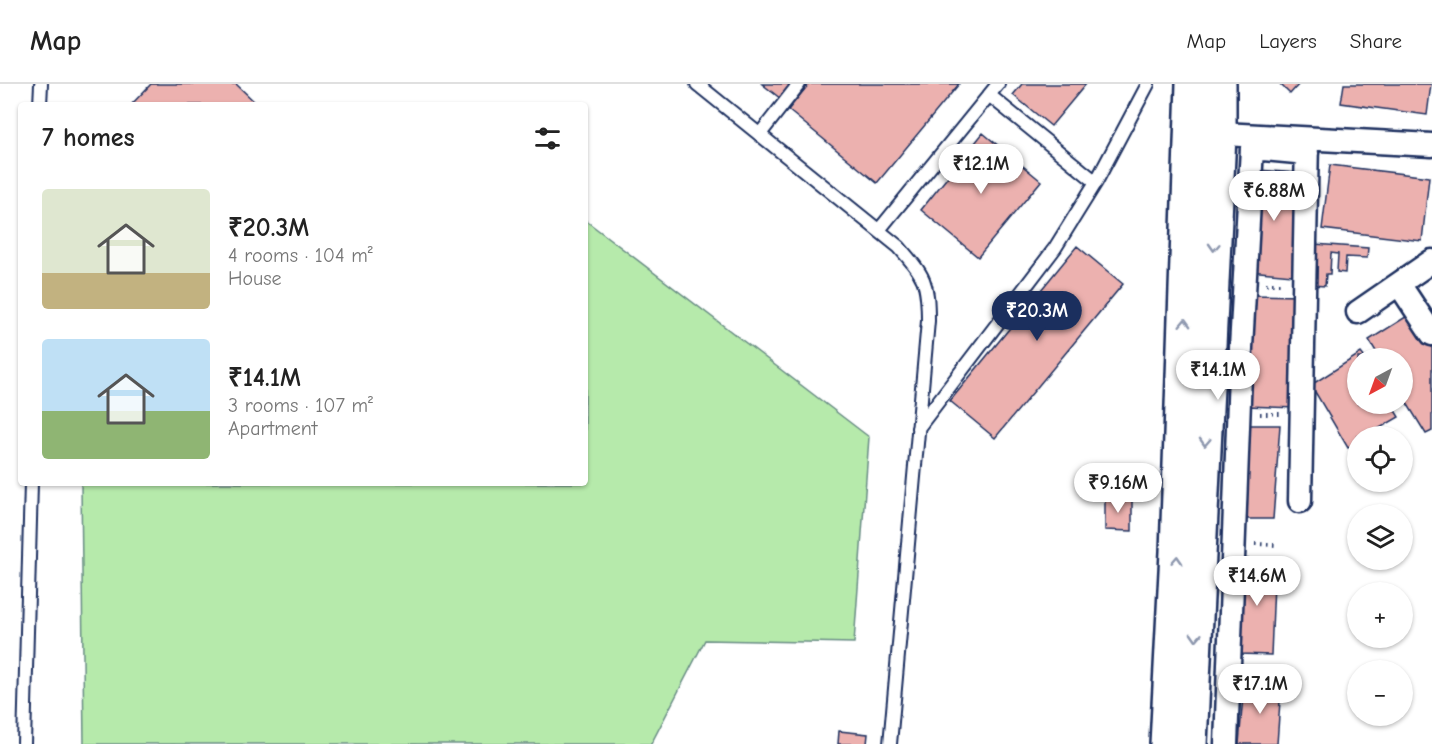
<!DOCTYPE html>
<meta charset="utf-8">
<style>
body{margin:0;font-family:"Comic Neue",sans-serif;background:#f6f6f6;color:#222;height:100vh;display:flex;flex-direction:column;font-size:22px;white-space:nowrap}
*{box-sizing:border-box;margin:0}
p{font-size:20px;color:#767676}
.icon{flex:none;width:33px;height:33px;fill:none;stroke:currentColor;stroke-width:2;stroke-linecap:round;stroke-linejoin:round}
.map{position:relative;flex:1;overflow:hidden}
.details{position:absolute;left:18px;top:18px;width:570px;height:384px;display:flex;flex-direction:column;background:#fff;border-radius:6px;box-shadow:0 2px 4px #0004}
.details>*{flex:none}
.needle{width:39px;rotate:221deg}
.tools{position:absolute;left:1347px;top:264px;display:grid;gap:12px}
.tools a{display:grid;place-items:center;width:66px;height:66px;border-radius:50%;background:#fff;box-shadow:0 2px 4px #0004;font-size:30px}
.price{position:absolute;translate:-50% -51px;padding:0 14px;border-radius:21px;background:#fff;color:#222;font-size:20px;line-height:39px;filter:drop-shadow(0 2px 3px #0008)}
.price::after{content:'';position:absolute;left:50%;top:36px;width:18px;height:14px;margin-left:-9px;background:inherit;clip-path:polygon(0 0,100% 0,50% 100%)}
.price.selected{background:#1b2f5e;color:#fff}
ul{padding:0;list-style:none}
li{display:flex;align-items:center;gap:18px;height:150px;padding:0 24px}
li span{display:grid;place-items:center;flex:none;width:168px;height:120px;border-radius:6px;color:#555}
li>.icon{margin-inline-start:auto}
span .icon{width:72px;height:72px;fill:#fffc;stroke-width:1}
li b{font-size:26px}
h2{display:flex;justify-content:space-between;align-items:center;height:72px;padding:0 24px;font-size:26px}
header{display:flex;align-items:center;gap:36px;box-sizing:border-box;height:84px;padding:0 30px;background:#fff;border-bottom:2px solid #e0e0e0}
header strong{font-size:28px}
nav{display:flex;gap:33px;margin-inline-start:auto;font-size:21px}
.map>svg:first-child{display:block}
</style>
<header>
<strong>Map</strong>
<nav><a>Map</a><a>Layers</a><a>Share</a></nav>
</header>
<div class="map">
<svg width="1432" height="660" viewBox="0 0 1432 660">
<rect width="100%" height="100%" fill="#fff"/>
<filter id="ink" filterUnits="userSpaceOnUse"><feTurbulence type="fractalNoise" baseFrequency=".0167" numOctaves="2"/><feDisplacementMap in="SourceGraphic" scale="12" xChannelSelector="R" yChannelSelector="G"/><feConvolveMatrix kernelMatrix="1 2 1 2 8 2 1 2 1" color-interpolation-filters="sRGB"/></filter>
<g filter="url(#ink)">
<path fill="#b6eaab" stroke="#688c84" stroke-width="1.5" d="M 585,136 L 869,353 L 854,559 L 705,556 L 651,660 L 84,660 L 81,399 L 585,399 Z"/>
<path fill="#ecb1af" stroke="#1b2f5e" stroke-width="1.5" d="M 151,0 L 236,0 L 258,21 L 131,21 Z
M 762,0 L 792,0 L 781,15 Z
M 809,0 L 959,0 L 877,99 L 788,26 Z
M 1022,0 L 1086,0 L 1051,42 L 1013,11 Z
M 1280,0 L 1299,0 L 1290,10 Z
M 1344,0 L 1431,0 L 1427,31 L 1341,19 Z
M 983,49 L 1041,97 L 978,173 L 921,126 Z
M 1330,81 L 1429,93 L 1422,157 L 1322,145 Z
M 1257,86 L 1299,89 L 1292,191 L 1249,187 Z
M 1314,160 L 1368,164 L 1367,174 L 1346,173 L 1345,189 L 1337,188 L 1338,170 L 1331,169 L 1330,190 L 1326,190 L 1325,202 L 1311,201 Z
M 1077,162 L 1123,200 L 995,354 L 950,317 Z
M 1250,211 L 1299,212 L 1296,324 L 1247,322 Z
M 1412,229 L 1432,260 L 1432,347 L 1426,350 L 1402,311 L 1402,274 L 1380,274 L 1369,256 Z
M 1361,269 L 1365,274 L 1358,274 L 1358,320 L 1391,320 L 1399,333 L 1366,352 L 1358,352 L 1358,358 L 1348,364 L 1311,301 Z
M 1249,341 L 1280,341 L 1273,435 L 1243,435 Z
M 1105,413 L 1132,414 L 1132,447 L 1105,446 Z
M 1243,475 L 1275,475 L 1271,571 L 1240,570 Z
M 1244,600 L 1281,603 L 1277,660 L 1239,660 Z
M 839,647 L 868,650 L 867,660 L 838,660 Z"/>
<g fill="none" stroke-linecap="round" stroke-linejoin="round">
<g stroke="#1b2f5e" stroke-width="16">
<path id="lane" d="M 697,0 L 899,163 C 925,193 928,197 928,237 L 890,660
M 989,11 L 1096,98
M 40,21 L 41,0
M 760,50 L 799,0
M 879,146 L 998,0
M 918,344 L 1055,164 L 1096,98 L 1148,0
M 24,660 L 31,399"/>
</g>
<g stroke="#1b2f5e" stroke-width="27">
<path id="street" d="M 1205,49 L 1432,61
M 1399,200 L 1432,250
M 1358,228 L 1432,177
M 1300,417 L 1307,56
M 1226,660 L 1241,264 L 1252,64 L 1307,69"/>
</g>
<g stroke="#1b2f5e" stroke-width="38">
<path id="secondary" d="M 1167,660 L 1177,468 L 1193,0
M 1190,660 L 1219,51 L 1219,0"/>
</g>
<path stroke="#1b2f5e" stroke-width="4" stroke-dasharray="1.5 4.5" stroke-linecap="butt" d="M 1266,200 L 1282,200
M 1260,330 L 1280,330
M 1255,460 L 1276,461
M 1251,589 L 1277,591"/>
<use href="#lane" stroke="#fff" stroke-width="12"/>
<use href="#street" stroke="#fff" stroke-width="22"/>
<use href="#secondary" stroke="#fff" stroke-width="33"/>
</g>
<defs><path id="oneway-chevron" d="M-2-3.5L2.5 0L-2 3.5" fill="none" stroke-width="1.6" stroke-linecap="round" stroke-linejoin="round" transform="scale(1.5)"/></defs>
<g stroke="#8d97ae">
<use href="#oneway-chevron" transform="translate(1214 163) rotate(93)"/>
<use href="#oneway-chevron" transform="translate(1185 239) rotate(-88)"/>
<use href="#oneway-chevron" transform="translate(1205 358) rotate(93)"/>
<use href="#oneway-chevron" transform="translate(1177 476) rotate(-87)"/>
<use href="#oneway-chevron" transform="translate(1196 553) rotate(93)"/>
</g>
</g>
</svg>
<div class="tools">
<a><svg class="needle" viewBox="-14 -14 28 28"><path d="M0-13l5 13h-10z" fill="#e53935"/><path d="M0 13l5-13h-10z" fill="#767676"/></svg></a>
<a><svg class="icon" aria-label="locate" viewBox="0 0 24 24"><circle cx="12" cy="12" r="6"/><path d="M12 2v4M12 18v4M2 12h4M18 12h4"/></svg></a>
<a><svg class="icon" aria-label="layers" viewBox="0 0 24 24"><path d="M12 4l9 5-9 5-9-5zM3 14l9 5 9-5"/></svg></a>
<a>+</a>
<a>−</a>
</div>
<b class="price" style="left:981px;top:111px">₹12.1M</b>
<b class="price" style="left:1274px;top:138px">₹6.88M</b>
<b class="price selected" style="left:1037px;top:258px">₹20.3M</b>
<b class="price" style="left:1218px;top:317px">₹14.1M</b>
<b class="price" style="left:1118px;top:430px">₹9.16M</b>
<b class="price" style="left:1257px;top:523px">₹14.6M</b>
<b class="price" style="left:1260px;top:631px">₹17.1M</b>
<section class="details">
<h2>7 homes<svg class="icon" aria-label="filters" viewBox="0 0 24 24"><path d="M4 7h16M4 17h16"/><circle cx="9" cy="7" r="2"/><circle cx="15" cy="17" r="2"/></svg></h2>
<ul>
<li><span style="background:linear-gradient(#dfe7d0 70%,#c2b280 0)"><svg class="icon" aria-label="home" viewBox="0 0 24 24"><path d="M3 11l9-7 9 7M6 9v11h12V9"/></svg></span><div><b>₹20.3M</b><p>4 rooms · 104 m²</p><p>House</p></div></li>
<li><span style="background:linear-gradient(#bfe0f5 60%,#8fb573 0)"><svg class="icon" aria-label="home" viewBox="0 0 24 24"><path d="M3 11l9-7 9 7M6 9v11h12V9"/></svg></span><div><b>₹14.1M</b><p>3 rooms · 107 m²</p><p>Apartment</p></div></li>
</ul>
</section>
</div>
